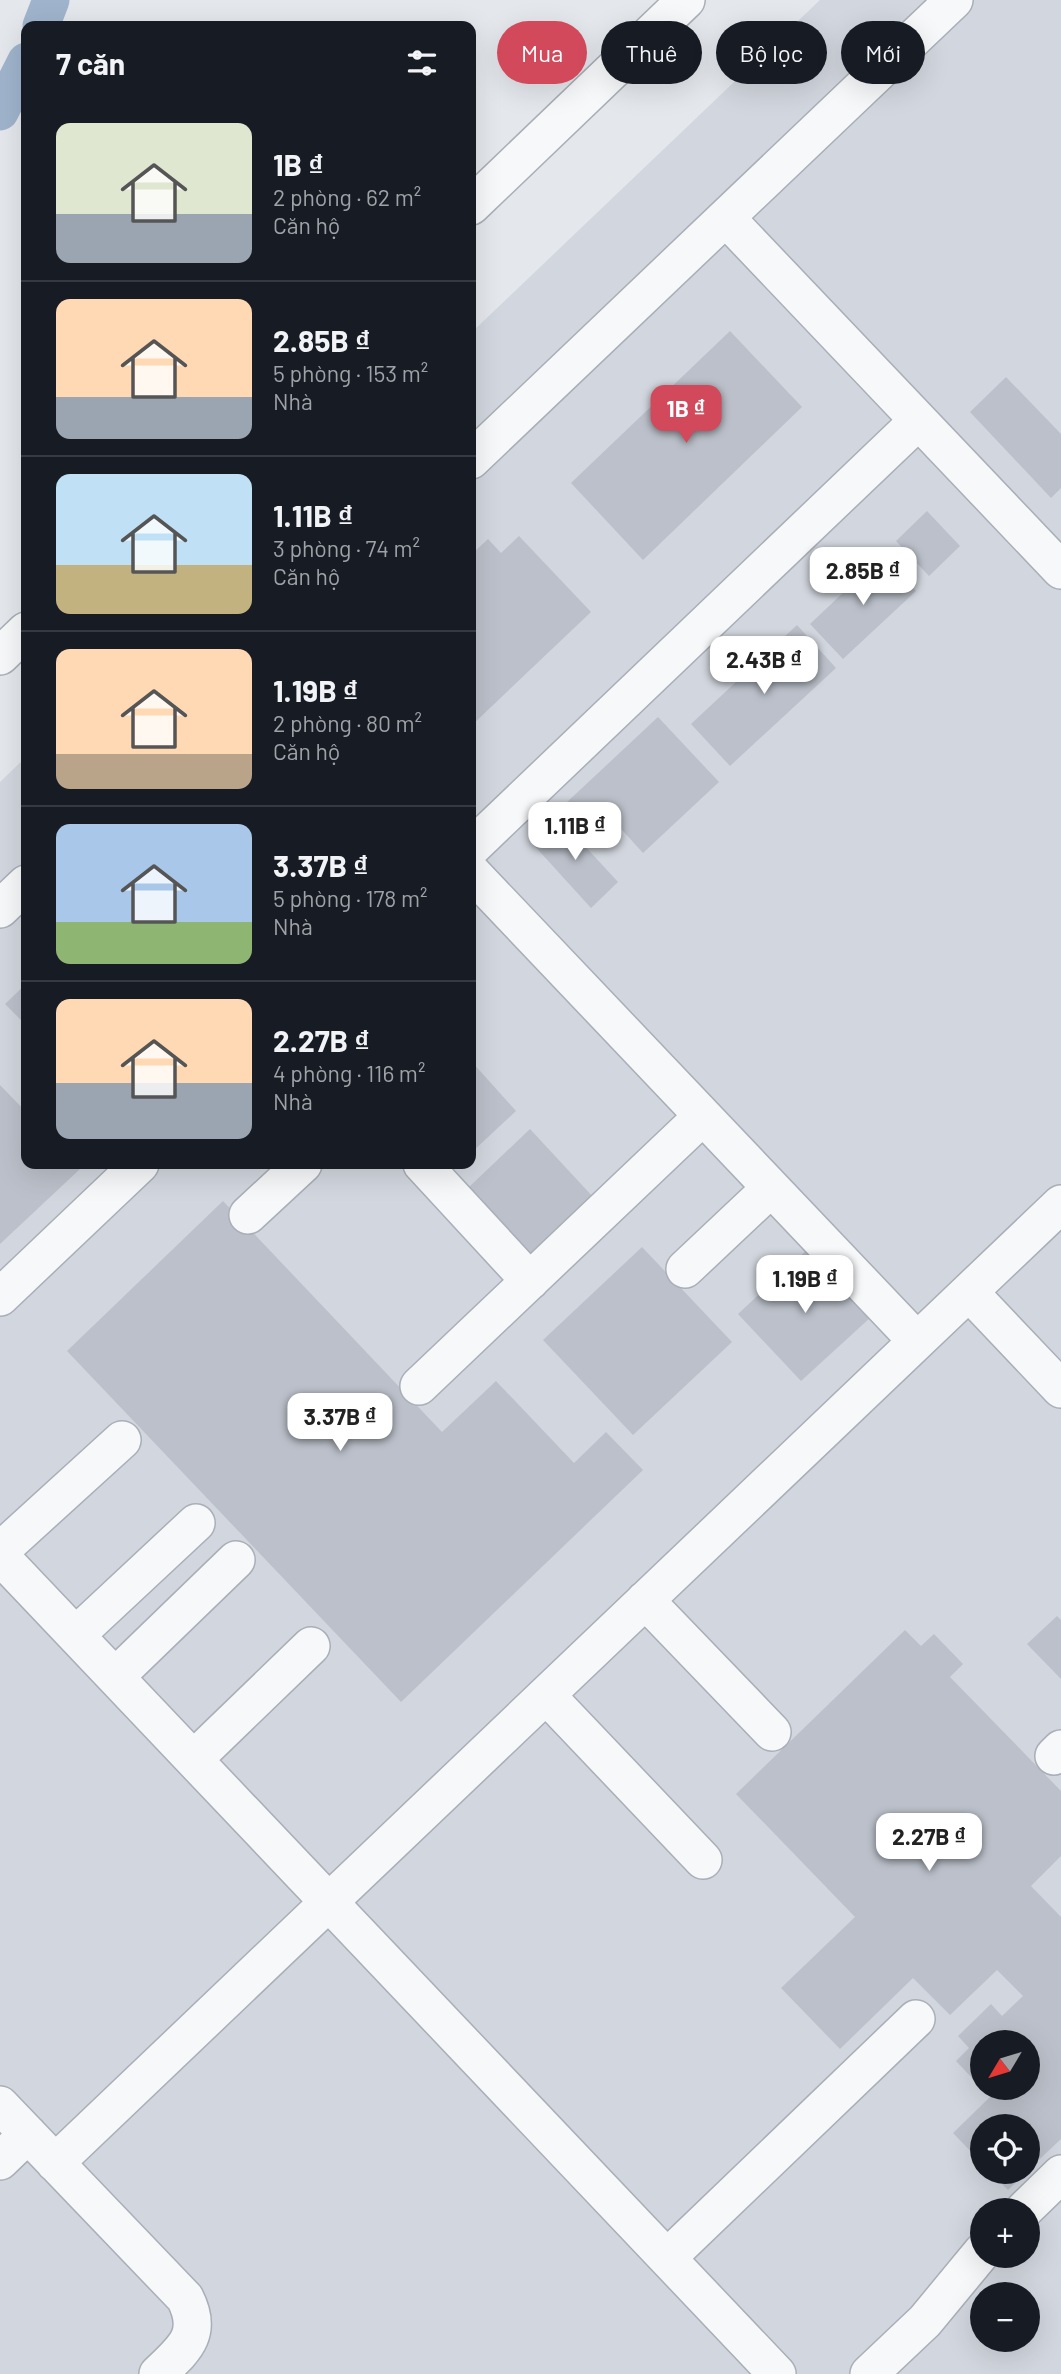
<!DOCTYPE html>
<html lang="vi">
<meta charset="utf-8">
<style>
body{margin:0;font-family:Barlow,sans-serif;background:#20242c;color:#f1f3f6;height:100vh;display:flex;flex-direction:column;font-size:26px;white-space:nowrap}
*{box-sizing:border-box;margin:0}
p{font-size:23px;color:#9ea1a6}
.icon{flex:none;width:38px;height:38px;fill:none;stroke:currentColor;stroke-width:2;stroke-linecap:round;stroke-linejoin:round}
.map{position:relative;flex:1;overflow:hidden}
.sheet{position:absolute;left:21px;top:21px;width:455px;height:1148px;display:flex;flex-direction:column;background:#171b24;border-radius:14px;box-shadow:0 7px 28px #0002}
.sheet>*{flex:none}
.hud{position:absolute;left:497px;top:21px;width:458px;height:63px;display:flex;gap:14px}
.needle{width:46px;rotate:232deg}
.tools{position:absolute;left:970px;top:2030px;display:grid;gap:14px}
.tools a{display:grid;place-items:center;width:70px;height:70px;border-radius:50%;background:#171b24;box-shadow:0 7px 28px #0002;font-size:35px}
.price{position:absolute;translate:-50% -60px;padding:0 16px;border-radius:14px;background:#fff;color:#222;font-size:23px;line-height:46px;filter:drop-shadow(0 2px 4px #0008)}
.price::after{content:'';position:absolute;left:50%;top:42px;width:21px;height:16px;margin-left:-10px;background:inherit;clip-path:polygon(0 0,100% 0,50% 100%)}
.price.active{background:#d1495b;color:#fff}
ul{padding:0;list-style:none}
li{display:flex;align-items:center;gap:21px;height:175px;padding:0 35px}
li+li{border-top:2px solid #363941}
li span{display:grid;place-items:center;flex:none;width:196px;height:140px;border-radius:14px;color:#555}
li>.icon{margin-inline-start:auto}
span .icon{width:84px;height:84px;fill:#fffc;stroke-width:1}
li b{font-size:30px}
h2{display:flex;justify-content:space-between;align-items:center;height:84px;padding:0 35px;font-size:30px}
.tag{padding:0 24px;border-radius:32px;background:#171b24;box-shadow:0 7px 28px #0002;font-size:24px;line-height:63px}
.tag.active{background:#d1495b;color:#fff}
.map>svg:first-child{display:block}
</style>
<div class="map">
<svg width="1061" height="2374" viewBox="0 0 1061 2374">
<rect width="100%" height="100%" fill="#e4e7ec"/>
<path fill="#d2d6de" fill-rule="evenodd" d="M 820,0 L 1061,0 L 1061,2374 L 0,2374 L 0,782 L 26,757 L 26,1164 L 471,1164 L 471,333 ZM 982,2042 L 1027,2042 L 1027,2088 L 982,2088 ZM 982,2126 L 1027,2126 L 1027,2172 L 982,2172 ZM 982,2210 L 1027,2210 L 1027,2256 L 982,2256 ZM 982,2294 L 1027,2294 L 1027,2340 L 982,2340 Z"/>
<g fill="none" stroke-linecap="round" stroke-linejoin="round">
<path stroke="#9fb4cc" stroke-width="37" d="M 41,26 L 51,0
M 0,112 L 26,61"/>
</g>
<path fill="#bbc0ca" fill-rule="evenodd" d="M 730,331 L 802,407 L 643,560 L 571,483 Z
M 1006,377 L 1061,434 L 1061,488 L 1051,498 L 970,412 Z
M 927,511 L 960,546 L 929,576 L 896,541 Z
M 519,536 L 591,612 L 471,726 L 471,555 L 488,539 L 501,553 Z
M 882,556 L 916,591 L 843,659 L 810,624 Z
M 797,625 L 836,668 L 730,766 L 691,724 Z
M 658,717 L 719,782 L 643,853 L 613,820 L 595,837 L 565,804 Z
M 558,817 L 618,882 L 591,908 L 531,842 Z
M 26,984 L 26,1025 L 5,1004 Z
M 471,1061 L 516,1111 L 471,1153 Z
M 0,1085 L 26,1112 L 26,1164 L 75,1164 L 80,1169 L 0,1244 Z
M 530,1129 L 594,1198 L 532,1256 L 468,1188 Z
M 223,1201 L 442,1432 L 496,1381 L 574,1463 L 606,1432 L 643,1470 L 401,1702 L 67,1351 Z
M 642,1247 L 732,1342 L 633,1435 L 543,1340 Z
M 808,1249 L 871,1317 L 801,1381 L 738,1314 Z
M 1057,1616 L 1061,1620 L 1061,1679 L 1027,1644 Z
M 905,1630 L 921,1646 L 934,1634 L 963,1664 L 950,1677 L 1061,1791 L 1061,1856 L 1031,1886 L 1061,1917 L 1061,2139 L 1027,2171 L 1027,2126 L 982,2126 L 982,2163 L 953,2133 L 990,2097 L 956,2061 L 969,2048 L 958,2036 L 991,2004 L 1002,2016 L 1023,1996 L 997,1970 L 950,2015 L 913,1978 L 840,2049 L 781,1988 L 855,1917 L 736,1794 ZM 982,2042 L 1027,2042 L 1027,2088 L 982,2088 Z
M 990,2172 L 1027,2172 L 1008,2190 Z"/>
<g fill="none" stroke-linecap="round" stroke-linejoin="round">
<g stroke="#a9aeb7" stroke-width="40">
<path id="minor" d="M 471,206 L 686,0
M 726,218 L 1061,570
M 471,460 L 954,0
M 0,656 L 26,631
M 471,848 L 918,421
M 471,872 L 917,1341
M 0,909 L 26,884
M 422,1164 L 530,1281
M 248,1215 L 303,1164
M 685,1269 L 771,1188
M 969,1292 L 1061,1389
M 0,1297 L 140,1164
M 419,1386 L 703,1116
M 0,1551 L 122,1440
M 0,1556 L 777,2374
M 645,1600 L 772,1732
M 76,1635 L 196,1523
M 115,1677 L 236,1560
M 546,1695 L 703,1860
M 1054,1756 L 1061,1749
M 194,1759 L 311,1646
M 0,2105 L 185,2298 C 204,2335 183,2350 158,2374
M 0,2161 L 28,2134
M 55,2163 L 1061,1204
M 1024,2210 L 1061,2174
M 667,2258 L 916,2019
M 869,2374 L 925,2321 L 982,2252"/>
</g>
<use href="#minor" stroke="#f7f8fa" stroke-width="37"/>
</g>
</svg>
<div class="tools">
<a><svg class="needle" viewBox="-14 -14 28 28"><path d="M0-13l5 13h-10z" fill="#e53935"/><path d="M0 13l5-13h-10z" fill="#9ea1a6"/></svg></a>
<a><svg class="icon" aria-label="locate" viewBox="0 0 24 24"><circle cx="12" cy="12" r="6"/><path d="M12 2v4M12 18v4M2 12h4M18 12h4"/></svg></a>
<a>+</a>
<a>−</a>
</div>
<b class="price active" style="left:686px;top:445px">1B ₫</b>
<b class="price" style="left:863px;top:607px">2.85B ₫</b>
<b class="price" style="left:764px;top:696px">2.43B ₫</b>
<b class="price" style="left:575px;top:862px">1.11B ₫</b>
<b class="price" style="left:805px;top:1315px">1.19B ₫</b>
<b class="price" style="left:340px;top:1453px">3.37B ₫</b>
<b class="price" style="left:929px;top:1873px">2.27B ₫</b>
<div class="hud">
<a class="tag active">Mua</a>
<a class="tag">Thuê</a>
<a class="tag">Bộ lọc</a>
<a class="tag">Mới</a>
</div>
<section class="sheet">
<h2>7 căn<svg class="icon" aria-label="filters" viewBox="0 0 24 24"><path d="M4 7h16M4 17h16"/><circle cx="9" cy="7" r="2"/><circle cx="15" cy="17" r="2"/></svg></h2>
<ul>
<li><span style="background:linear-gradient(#dfe7d0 65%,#9aa5b1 0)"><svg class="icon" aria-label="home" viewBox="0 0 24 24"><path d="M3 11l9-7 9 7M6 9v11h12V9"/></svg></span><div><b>1B ₫</b><p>2 phòng · 62 m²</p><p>Căn hộ</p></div></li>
<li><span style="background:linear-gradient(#ffd9b3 70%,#9aa5b1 0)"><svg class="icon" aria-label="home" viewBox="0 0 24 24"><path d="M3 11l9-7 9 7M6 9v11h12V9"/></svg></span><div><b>2.85B ₫</b><p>5 phòng · 153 m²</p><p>Nhà</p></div></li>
<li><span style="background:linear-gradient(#bfe0f5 65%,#c2b280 0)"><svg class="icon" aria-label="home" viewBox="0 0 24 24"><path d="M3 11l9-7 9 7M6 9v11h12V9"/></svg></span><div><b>1.11B ₫</b><p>3 phòng · 74 m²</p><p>Căn hộ</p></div></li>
<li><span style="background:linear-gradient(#ffd9b3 75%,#b9a48a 0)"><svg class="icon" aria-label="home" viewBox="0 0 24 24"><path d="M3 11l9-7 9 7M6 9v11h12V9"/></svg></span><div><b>1.19B ₫</b><p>2 phòng · 80 m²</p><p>Căn hộ</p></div></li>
<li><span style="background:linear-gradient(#a9c7e8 70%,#8fb573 0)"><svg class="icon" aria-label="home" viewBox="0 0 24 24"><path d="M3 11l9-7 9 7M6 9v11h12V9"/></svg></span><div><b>3.37B ₫</b><p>5 phòng · 178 m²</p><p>Nhà</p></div></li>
<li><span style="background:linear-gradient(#ffd9b3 60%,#9aa5b1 0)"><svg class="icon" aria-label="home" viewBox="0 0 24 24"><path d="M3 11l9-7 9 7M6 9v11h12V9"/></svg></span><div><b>2.27B ₫</b><p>4 phòng · 116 m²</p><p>Nhà</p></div></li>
</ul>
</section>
</div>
